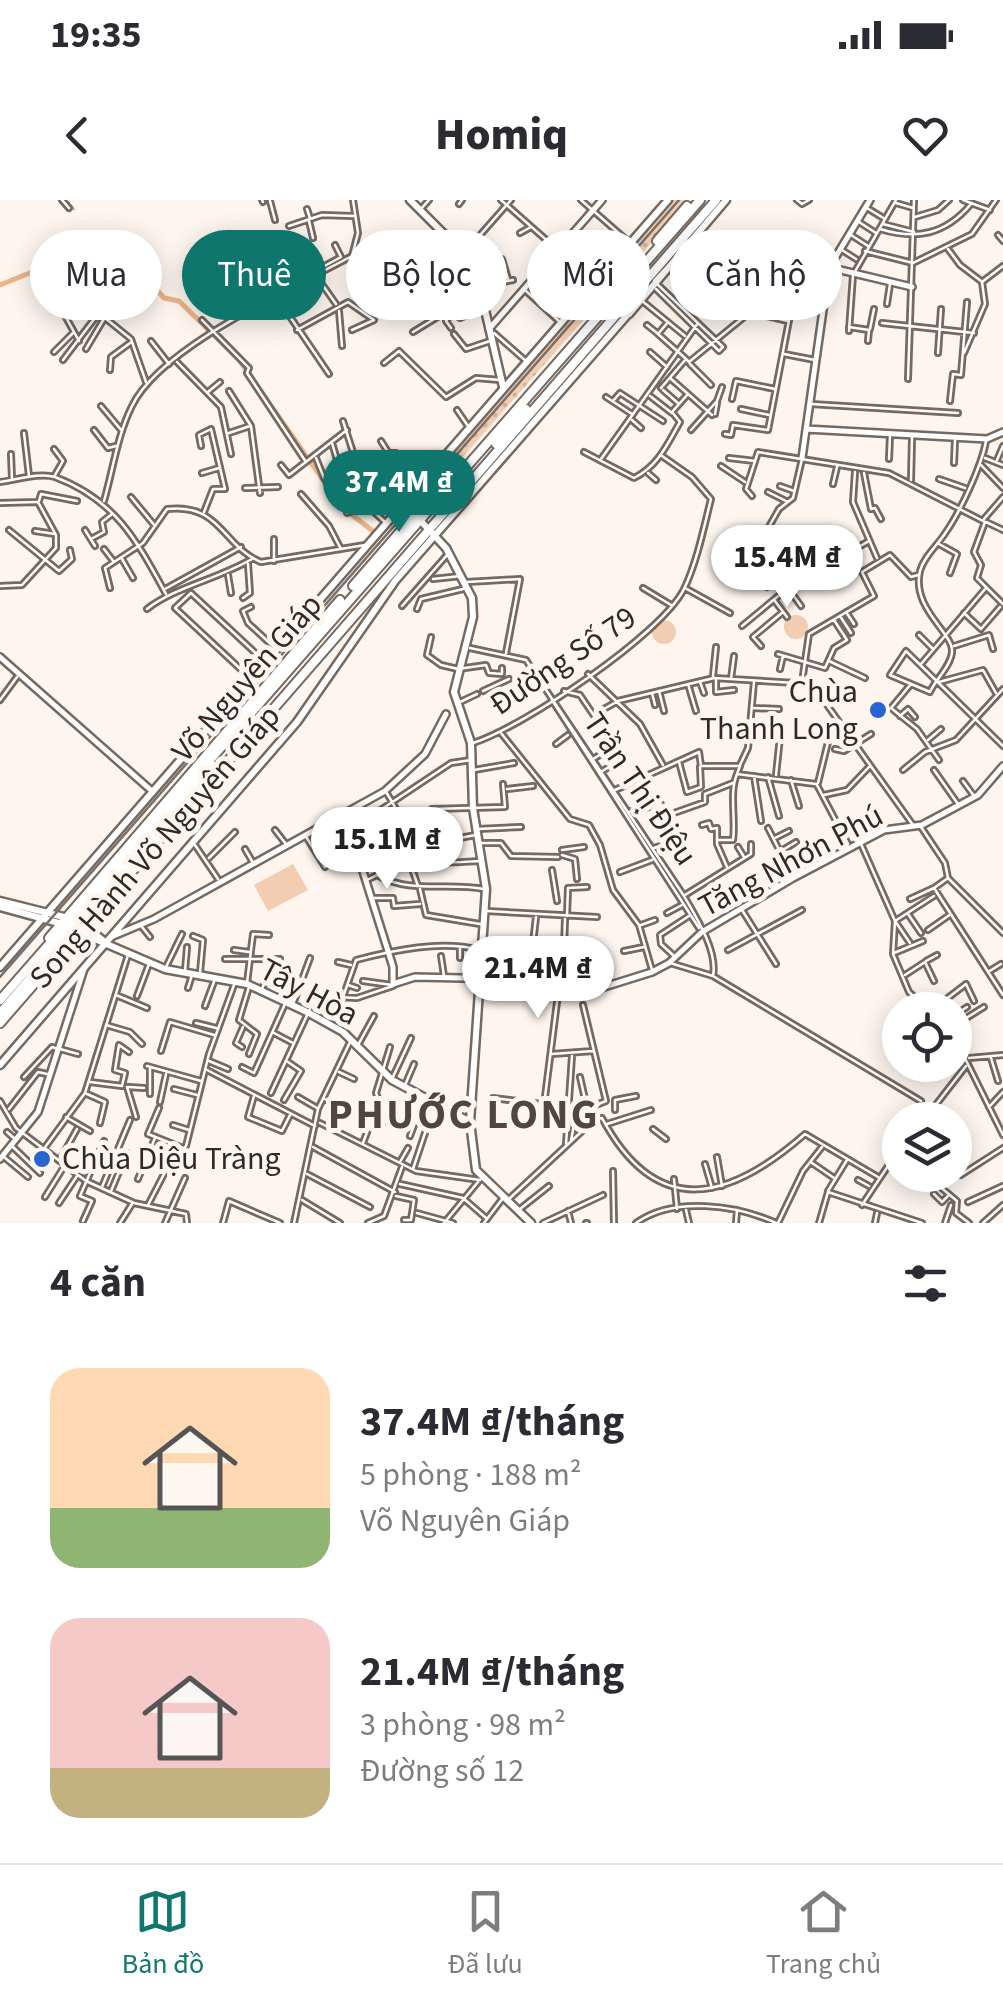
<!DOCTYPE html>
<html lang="vi">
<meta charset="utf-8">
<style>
body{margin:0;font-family:"Source Sans 3",sans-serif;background:#f2f2f3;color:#2b2b33;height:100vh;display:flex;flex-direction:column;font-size:38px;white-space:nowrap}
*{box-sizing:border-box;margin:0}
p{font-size:32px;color:#7c7c81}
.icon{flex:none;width:55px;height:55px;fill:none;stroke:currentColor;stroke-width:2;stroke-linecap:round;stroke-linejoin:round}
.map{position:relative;height:1023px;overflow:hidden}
.sheet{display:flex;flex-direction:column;background:#fff;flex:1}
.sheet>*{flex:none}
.guide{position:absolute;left:30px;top:30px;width:945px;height:90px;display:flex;gap:20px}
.tools{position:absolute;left:882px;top:792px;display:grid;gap:20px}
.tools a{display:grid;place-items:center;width:90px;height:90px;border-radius:50%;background:#fff;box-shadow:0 5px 25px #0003;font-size:50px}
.price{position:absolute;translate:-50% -85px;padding:0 22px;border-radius:35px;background:#fff;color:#222;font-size:32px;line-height:65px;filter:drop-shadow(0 2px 5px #0008)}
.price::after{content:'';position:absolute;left:50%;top:60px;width:30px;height:22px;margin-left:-15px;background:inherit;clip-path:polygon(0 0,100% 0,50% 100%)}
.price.current{background:#0f766e;color:#fff}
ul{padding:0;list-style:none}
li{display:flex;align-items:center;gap:30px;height:250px;padding:0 50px}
li span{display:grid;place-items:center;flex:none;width:280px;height:200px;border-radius:30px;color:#555}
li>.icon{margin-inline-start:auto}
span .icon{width:120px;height:120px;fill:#fffc;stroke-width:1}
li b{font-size:42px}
h2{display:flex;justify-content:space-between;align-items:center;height:120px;padding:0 50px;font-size:42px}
.pill{padding:0 35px;border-radius:45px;background:#fff;box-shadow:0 5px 25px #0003;font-size:35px;line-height:90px}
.pill.current{background:#0f766e;color:#fff}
.status{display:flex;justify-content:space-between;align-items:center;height:70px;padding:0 50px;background:#fff;direction:ltr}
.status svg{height:28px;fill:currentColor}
header{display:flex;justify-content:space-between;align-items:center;height:130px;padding:0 50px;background:#fff;font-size:45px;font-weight:800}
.dock{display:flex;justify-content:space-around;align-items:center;height:140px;border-top:2px solid #e1e1e2;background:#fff;font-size:28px;color:#7c7c81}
.dock a{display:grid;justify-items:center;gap:5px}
.dock .current{color:#0f766e}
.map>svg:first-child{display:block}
</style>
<div class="status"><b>19:35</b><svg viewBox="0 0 49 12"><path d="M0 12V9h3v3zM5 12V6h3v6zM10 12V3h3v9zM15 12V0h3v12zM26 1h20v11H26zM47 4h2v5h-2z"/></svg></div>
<header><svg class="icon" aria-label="back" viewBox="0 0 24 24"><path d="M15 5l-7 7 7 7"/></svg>Homiq<svg class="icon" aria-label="heart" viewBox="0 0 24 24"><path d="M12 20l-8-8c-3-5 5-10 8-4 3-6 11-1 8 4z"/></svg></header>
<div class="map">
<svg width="1003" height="1023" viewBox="0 0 1003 1023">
<defs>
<pattern id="grass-dots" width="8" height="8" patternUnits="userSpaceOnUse" patternTransform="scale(2.5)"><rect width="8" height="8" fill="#f3cdb1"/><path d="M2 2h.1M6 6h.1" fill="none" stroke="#d1b098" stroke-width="1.8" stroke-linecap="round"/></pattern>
</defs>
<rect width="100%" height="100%" fill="#fdf5ee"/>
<path fill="url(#grass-dots)" d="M 673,0 L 689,0 L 418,308 L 413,304 L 422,288 Z"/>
<path fill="#f3cdb1" d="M784 427a12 12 0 1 1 24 0a12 12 0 1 1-24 0Z
M652 432a12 12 0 1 1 24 0a12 12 0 1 1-24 0Z
M 293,664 L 308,690 L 268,711 L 254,685 Z"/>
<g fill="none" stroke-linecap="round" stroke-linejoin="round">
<path stroke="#ecb488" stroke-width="2.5" d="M 65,0 L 74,9"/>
<path stroke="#ecb488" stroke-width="5" d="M 0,85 L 77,54 L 102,55 L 137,67 L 164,98 L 179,101 L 239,160 L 342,307 L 374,332"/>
<g stroke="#756960" stroke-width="8">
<path id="minor" d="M 62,0 L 69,8
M 262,0 L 263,2
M 501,0 L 594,82
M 581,0 L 629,42
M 797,0 L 802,4 L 809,0
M 963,0 L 990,10
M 270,1 L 275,20
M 896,3 L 913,8
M 459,4 L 462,0
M 867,8 L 885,19
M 307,9 L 310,18
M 420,10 L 429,0
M 915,17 L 938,10 L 949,0
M 309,21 L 313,38
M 859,22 L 876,33
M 883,24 L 914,32
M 289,26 L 322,15 L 353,16
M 880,29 C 916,40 945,35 971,4
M 520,33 L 531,27
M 851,35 L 868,46
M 998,35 L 1003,41
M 948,49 L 960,65 L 981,81
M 842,50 L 856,59
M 466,51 L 511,0
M 865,51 L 913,63 L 972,34 L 996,0
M 254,54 L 273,98
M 774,55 L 763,115 L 788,121
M 502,59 L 508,79
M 273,76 L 282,93
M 281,77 L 286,87 L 341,57 L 335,45
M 317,77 L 336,104
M 772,77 L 793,81
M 656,83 L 723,147 L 719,151
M 48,85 L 79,141
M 656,89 L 718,150
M 461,90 L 513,80
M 525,90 L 560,122
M 292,91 L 302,110
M 768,98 L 789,101
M 278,99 L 329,174
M 641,100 L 685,136
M 887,104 L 890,84
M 94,109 L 131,139 L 146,182
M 339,111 L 342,146
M 202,120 L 249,168 L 247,173 L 306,262
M 668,122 L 658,134 L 685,158
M 882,123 L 974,133
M 647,125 L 657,133
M 849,127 L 869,130 L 868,141
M 451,128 L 446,121 L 452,113
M 870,129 L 874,109
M 297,130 L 348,102 L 374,120 L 352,130
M 849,131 L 853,75 L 896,0
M 413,132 L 449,110 L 460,118 L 483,108
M 494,133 L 526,161
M 454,134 L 466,149 L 490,141
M 151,141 L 169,164
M 86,149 L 105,117
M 54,152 L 73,133
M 650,152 L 667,167
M 938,153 L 941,109
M 964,153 L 985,104 L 982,82 L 1003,66
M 784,154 L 815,160
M 63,160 L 98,114
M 177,162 L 221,207 L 231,254
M 384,163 L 399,151 L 446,197 L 476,178 L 500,180
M 690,164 L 711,185
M 110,170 L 111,157 L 130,143
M 670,178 L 712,215
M 908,179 L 914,0
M 661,188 L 686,159 L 689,162 L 765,100
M 663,190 L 679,204
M 229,191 L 251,226 L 260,293
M 208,192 L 220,182
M 650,196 L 672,213
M 606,197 L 632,214
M 732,199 L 736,181 L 775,189
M 613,201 L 620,193 L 663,221
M 950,201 L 953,174 L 961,175 L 967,102
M 811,204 L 958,213
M 101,206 L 122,231
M 741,209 L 769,215
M 457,210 L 468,226
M 715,214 L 717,203
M 632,220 L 641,228
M 343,221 L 371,309 L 386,323
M 94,230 L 108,248 L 116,246
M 691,230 L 717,201 L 722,187
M 24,233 L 29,276
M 229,233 L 250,226
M 725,234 L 731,235 L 733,225 L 768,230 L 800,63
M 381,241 L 388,252
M 986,241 C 982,265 960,312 946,332 C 938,345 924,356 920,371 C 911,409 954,433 952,452 C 951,466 935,480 930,492 L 890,475 L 906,451 L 1003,546
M 332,243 L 352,311
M 201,246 L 199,235 L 209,230
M 54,249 L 63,261 L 55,275
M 584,252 L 634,278 C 658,266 667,245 680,222 L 672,212 L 688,194
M 389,253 L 396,253 L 405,286 L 400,290 L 394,288 L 384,255 Z
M 11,254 L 12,279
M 316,258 L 324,278 L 357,268
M 729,258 L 755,261
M 985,258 L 1003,265
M 601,259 L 698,123
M 889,259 L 890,236
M 997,260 L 1003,246
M 954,263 L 955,240
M 281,265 L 289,275 L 347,230
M 981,265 L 1003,288
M 721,266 L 745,282
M 855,272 L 853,302 L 877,358
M 202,273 L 219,268
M 648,273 L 656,280
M 864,273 L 871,309 L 875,308 L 881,319
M 325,279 L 330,289
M 939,279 L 965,288
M 911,280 L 912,238
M 0,282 C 16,280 40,272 55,277 C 116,300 137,341 166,394
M 833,284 L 837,267
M 780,286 L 794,291
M 245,288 L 278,287
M 768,292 L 788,302
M 301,294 L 329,326 L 341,349
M 752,296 L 746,289 L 758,252 L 889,273 L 985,322 L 974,352 L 981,365 L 977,378 L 1003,404
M 131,297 L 155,326
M 39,301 L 41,294 L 77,301
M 104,301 C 113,270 117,236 132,206 C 160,147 295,87 352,56 L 358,33 L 353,0
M 0,303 L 37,302
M 204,312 L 213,289 L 225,289 L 211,229
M 347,313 L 369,306
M 984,319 L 1003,297
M 986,322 L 1003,330
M 9,330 L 59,371 L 72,359 L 70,350
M 85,330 L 95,346
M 35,331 L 55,334
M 91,339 L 104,332 L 102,322 L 112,314
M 814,340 L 827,365
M 939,344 L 957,354 L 950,373
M 104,349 L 114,362
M 810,357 L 817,347 L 840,336
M 122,359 L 133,378
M 274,361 L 274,339
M 228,375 L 231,393
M 433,379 L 461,376
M 467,382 L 520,379 L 506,453
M 0,386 L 22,385 L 56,348 L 56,335 L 38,302
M 767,387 L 809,358 L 767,330 L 779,309 L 793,298 L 802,259
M 110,388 L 105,368 L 143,343 L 167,309 C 221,303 222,346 261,362 L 365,345
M 643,388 L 671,405
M 685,388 L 730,413
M 788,388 L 801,406
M 165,389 L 241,347
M 243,398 L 250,393 L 248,364
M 775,401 L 787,417
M 402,406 L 448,354
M 251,407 L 243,411 L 248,423 L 275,448
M 147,409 C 175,387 218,379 252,359
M 417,409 L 421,399 L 463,389
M 846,412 L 854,424
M 964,413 L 981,429 L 1000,407
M 840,416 L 851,433
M 742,426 L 788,388 L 869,341
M 919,435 L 932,448
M 431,437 L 427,455 L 441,465 L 458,469 L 486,465 L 489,473 L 502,474 L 502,468
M 761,446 L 753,437 L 783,412
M 954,446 L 989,435 L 993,449
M 470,448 L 526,460 L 684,696 C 696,717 718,751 713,776
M 778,454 L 825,468 L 834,448 L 847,440 L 834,420
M 829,461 L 865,478
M 921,464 L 986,388
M 780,469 L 783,456
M 588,474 L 640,524 L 663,565
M 248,476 L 175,408 L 191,393 L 264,461
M 713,476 L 716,447
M 731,479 L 734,456
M 716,480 L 716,492 L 734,490
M 700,482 L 704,493
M 802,482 L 809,434 L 874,396 L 862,372 L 890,355 L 911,377 L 918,375
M 939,482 L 983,470 L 996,493
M 688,484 L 696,511
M 911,484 L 891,508 L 917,529 L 939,560
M 483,491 L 509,479
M 564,491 L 580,495 L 607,535
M 659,491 L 664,511
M 652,493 L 655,505
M 0,500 L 17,477
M 552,500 L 699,728
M 618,501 L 714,478 L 812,484 L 913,625
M 458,503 L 477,494
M 753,508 L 779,509
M 595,514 L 618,501
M 900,516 L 908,509 L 915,517
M 501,533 L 570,619 L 589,625 L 600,645 L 613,690 L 639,725 L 652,770
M 928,540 L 941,529
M 473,543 C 523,527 661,435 684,389 C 697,362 704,327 711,299 L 692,277 L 662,256
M 556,544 L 568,535
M 835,549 L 844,551 L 871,534
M 593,559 L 608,550 L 613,556
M 679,562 L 687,592 L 701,587 L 700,567
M 740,565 L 748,548 L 754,482
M 474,570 L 514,563
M 903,570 L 925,552 L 956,540 L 1003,489
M 934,570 L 958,604
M 601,572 L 623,558
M 776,575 L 780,537
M 754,576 L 761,621
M 768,577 L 779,616
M 791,580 L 799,606
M 963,581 L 974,596
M 818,583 L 829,538 L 822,534 L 837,520
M 817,585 L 848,644
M 507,589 L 533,586
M 615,590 L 699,552 L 701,566 L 740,566 L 737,574 L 816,584
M 386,592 C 398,610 418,656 440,661 C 452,664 469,661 481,661
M 824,595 L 847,590 L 870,566
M 379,611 L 451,563 L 471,560
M 629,612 L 661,604 L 665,613
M 343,614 L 356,628
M 657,619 L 705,602 L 705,594 L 733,583
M 435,622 L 432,609 L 505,607 L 503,584
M 702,625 L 709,623 L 711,629 L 717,628 L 717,644 L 727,667
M 921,627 L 945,663 L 948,678 L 1003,733
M 768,628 L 792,675
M 478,629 L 521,627
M 275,630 L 286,644
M 414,631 L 427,623
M 305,635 L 325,667
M 775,638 L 789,631
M 717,640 L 733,640 C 736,618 729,593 737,574
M 479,643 L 501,643 L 511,656 L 558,657
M 861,644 L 895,721 L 893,754 L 909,792 L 928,810
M 195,645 L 218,679
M 738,647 L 744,657
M 654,648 L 674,641
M 245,649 L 252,661
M 562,650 L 584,647
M 781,651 L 796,642
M 562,655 L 575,659 L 577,679
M 431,656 L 448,640 L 476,635
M 209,658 L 235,632
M 411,666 L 418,686
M 552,670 L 557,701
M 620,672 L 652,660
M 948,678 L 934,688 L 1003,795
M 367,680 L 377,675 C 409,694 449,682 484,689
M 420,689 L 426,715 L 480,724
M 685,695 L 751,654 L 751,644
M 372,698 L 393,698 L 394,706 L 420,704
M 910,699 L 934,688
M 742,710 L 776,764
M 487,711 L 597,717
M 667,713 L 682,705
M 908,714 L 921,733
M 567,716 L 568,688 L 587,687
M 536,717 L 533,743 L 552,747
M 565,719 L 564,748 L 578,749
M 641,725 L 655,720
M 142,727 L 150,737
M 928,730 L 951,714
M 193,736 L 203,740 L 200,773
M 910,743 L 895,721 L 934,696
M 234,750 L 249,752
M 728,750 L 802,710
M 624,751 L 644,747
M 894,753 L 923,741
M 441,756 L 444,776
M 674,756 L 661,744 L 660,735 L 689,716
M 460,758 L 460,748
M 225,759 L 280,759
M 926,761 L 937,755
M 338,762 L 351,765
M 670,763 L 713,776 L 921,901
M 166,767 L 182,734
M 185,771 L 187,747
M 988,772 L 1001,764
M 905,775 L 925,762 L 934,781
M 363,781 L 392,785
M 247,783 L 253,734 L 269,735
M 348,785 L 357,788
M 249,787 L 239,820 L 257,834 L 249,854
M 188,788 L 192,775
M 262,789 L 267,776
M 116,795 L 147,808
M 137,796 L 149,764
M 343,797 L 356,760 C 394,750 441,740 480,750
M 293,804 L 310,758
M 205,806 L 215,779
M 932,810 L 966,784 L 974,801
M 955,815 L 967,807
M 196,823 L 216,828
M 106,825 L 130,832 L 142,844
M 955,825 L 984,807
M 274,833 L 293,843
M 955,838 L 1003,935
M 358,845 L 374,816
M 242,847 L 236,843 L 243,827
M 60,849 L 78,854
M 161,851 L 170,822 L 214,835
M 552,854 L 593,851
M 969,858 L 1003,855
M 991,858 L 998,881
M 209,861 L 228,869
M 147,866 L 201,881
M 242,867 L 254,873 L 285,804
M 207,870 L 315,926
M 339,872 L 354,879
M 24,877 L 52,847 L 58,849
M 580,877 L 587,908
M 392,879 L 411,838
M 90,882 L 122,886 L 125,873 L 115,870 L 119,845 L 129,852
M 405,885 L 414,864
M 127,887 L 136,917
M 129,887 L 144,888
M 174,889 L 197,895
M 271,893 L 316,796 L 357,798 L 393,786
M 87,894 L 105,902 L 100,923
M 150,894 L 150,869
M 254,896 L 248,917 L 282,931 L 290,915
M 298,897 L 317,908
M 493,898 L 566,907
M 325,899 L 345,911 L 398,925
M 284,900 L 301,871 L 288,862
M 0,901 L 16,928 L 86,981 L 134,1003 L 186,1014 L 187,1023
M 160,902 L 166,874
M 544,905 L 558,794
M 989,907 L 1003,892
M 159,908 L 148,934 L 183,948
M 9,909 L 38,872 L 47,874
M 615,910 L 615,900 L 636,896
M 66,917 L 90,931
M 375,918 L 380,903 L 376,893 L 390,847
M 924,920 L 966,866
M 320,923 L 416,971 L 480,980
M 607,924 L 651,910
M 173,925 L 189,930
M 653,929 L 666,939
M 7,932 L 16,940
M 410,936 L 423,901
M 571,941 L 576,913 L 606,901 L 583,805
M 363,943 L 372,919
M 566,944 L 572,856
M 13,947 L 40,973
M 313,947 L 395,992
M 43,950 L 85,893 L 128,755
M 4,957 L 28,977
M 717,957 L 722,986
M 61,958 L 77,929
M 400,962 L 408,948
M 812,963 L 834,978
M 705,964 L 712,988
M 413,969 L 426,930
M 613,971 L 614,1023
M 307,974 L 370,1007
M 948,975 L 950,978
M 961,975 L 1003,948
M 138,979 L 155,938
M 674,979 L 677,1009
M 858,980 L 869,986
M 932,980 L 957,1001 L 956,1013 L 969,1023
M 400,984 L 463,998 L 486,1018
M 102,987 L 130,920
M 111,991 L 127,953
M 828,991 L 847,960
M 934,994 L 942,1002 L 948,996
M 396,996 L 414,1000 L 411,1020 L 404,1020
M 45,997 L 65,965
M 509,999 L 594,920 L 602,918 C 657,1021 730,1000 805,934 L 878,977
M 302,1000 L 340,1023
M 968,1002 L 1003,986
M 59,1003 L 77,976
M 148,1005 L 164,974 L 186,946 L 209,854 L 234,785
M 862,1005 L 900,948
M 520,1009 L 549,986
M 686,1010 L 689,1023
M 568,1011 L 571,1023
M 417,1013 L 453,1023
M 83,1021 L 92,1001 L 80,996 L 104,941
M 120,1023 L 132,1004
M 165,1023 L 185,978
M 223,1023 L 229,1001 L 280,1023
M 294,1023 L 318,909 L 351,840
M 368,1023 L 384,1016 L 402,967
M 444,1023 L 478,982
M 484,1023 L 503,998
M 543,1023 L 603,995
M 586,1023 L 587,1023
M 636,1023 C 673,996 737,1005 776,1023
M 736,1023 L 737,1010
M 778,1023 L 803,971 L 822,947
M 819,1023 L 828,992 L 922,1023
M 875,1023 L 877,1013
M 945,1023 L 951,1005
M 983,1023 L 1003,1005"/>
</g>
<g stroke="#756960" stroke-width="10">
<path id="tertiary" d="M 698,36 L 912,87
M 489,129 L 602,0
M 806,229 L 987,239 L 1003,232
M 802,258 L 829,68 L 870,0
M 0,457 L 153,592
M 333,617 L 361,665 L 393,767 L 393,784 L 415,777 L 513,779 L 546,791 L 588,792 L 652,772 L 669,763 L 702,732 L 793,678 L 884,630 L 922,625 L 978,595 L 1003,566
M 111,737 L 154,719 L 385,591 L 425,554 L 446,514
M 0,959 L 38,912 L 84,769"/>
</g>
<g stroke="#756960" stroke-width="11">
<path id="secondary" d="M 410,0 L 464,54 L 478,80 L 503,187
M 656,81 L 688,47
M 629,114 L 726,0
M 403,302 L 446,348 L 472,398 L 473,417 L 454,492 L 471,543 L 473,608 L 486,689 L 470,922 L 476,970 L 531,1023
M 0,701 L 68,718
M 0,707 L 66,725
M 84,725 L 105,742
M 81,733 L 165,769 L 247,784 L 309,813 L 343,832 L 392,880 L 470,922
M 0,767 L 668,0
M 0,865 L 297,522 L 395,381 L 629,113"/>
</g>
<g stroke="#756960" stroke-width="12">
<path id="primary" d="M 58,760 L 105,707"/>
</g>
<g stroke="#756960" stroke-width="12">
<path id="trunk" d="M 657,41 L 687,6
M 496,244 L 526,209
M 353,386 L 432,295
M 49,738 L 340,400
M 0,800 L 700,0
M 0,813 L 213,566
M 0,823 L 716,0"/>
</g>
<use href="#minor" stroke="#fff" stroke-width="2.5"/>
<use href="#tertiary" stroke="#fff" stroke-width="5"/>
<use href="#secondary" stroke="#fff" stroke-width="6"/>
<use href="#primary" stroke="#fff" stroke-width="8"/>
<use href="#trunk" stroke="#fff" stroke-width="8"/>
<path stroke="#77716c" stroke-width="2.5" d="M 0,777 L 679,0"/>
</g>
<g fill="#2965d2" stroke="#fdf5ee" stroke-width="4">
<circle cx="878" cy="510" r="10"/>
<circle cx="42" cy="959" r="10"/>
</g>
<g text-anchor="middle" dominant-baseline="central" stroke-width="10" stroke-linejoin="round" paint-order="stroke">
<g font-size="32" fill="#2f2a26" stroke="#fdf5ee">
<text transform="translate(563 461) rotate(-34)">Đường Số 79</text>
<text transform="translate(247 478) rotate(-49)">Võ Nguyên Giáp</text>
<text transform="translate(640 589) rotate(56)">Trần Thị Điệu</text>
<text transform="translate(155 647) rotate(-49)">Song Hành Võ Nguyên Giáp</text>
<text transform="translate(791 661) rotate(-28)">Tăng Nhơn Phú</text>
<text transform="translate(309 792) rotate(28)">Tây Hòa</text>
</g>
<g font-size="32" fill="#2f2a26" stroke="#fdf5ee" text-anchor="end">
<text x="858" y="492">Chùa<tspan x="858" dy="37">Thanh Long</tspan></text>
<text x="62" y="959" text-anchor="start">Chùa Diệu Tràng</text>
</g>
<g font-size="42" font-weight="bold" letter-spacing="2.5" fill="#51463e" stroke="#fdf5ee">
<text x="464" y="915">PHƯỚC LONG</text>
</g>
</g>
</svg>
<div class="tools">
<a><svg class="icon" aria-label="locate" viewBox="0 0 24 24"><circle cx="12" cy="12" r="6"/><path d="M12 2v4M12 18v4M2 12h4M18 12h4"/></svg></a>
<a><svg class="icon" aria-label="layers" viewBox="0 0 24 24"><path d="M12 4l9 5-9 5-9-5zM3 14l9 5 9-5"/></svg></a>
</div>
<b class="price current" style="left:399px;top:335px">37.4M ₫</b>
<b class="price" style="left:787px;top:410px">15.4M ₫</b>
<b class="price" style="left:387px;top:692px">15.1M ₫</b>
<b class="price" style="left:538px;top:821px">21.4M ₫</b>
<div class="guide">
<a class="pill">Mua</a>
<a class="pill current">Thuê</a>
<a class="pill">Bộ lọc</a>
<a class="pill">Mới</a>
<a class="pill">Căn hộ</a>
</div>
</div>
<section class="sheet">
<h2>4 căn<svg class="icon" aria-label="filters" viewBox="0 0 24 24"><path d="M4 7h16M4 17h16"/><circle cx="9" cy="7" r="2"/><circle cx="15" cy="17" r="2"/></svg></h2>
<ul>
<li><span style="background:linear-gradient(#ffd9b3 70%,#8fb573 0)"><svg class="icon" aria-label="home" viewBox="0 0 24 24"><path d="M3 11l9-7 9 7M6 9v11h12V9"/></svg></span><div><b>37.4M ₫/tháng</b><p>5 phòng · 188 m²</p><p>Võ Nguyên Giáp</p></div></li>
<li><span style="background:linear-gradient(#f6c9c9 75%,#c2b280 0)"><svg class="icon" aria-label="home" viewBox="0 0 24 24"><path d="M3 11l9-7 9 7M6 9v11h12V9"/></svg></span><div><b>21.4M ₫/tháng</b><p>3 phòng · 98 m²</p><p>Đường số 12</p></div></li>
</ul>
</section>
<nav class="dock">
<a class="current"><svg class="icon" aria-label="map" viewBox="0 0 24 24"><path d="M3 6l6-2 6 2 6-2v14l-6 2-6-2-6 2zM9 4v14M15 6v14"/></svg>Bản đồ</a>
<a><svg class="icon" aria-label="saved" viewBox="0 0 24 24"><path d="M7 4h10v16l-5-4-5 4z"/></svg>Đã lưu</a>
<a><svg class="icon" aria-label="home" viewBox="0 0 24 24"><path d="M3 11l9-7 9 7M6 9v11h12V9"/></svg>Trang chủ</a>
</nav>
